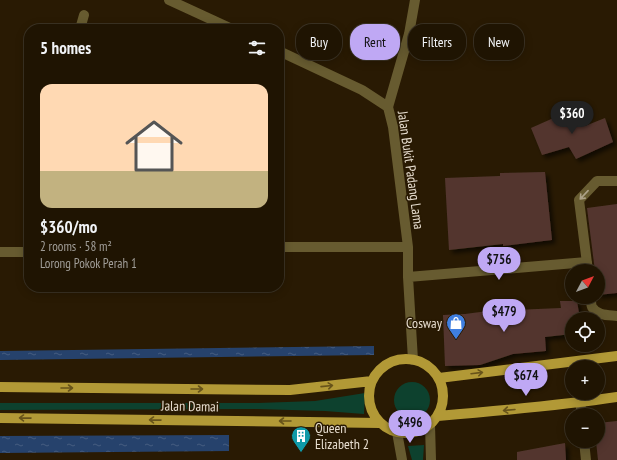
<!DOCTYPE html>
<meta charset="utf-8">
<style>
body{margin:0;font-family:"PT Sans Narrow",sans-serif;background:#271d0c;color:#f1f3f6;height:100vh;display:flex;flex-direction:column;font-size:15px;white-space:nowrap}
*{box-sizing:border-box;margin:0}
p{font-size:13px;color:#a19e99}
.icon{flex:none;width:22px;height:22px;fill:none;stroke:currentColor;stroke-width:2;stroke-linecap:round;stroke-linejoin:round}
.map{position:relative;flex:1;overflow:hidden}
.drawer{position:absolute;left:24px;top:24px;width:260px;height:268px;display:flex;flex-direction:column;background:#1f1402;border-radius:16px;box-shadow:0 2px 10px #0003,0 0 0 1px #3c3324}
.drawer>*{flex:none}
.guide{position:absolute;left:296px;top:24px;width:261px;height:36px;display:flex;gap:8px}
.needle{width:26px;rotate:49deg}
.fabs{position:absolute;left:565px;top:264px;display:grid;gap:8px}
.fabs a{display:grid;place-items:center;width:40px;height:40px;border-radius:50%;background:#1f1402;box-shadow:0 2px 10px #0003,0 0 0 1px #3c3324;font-size:20px}
.price{position:absolute;translate:-50% -34px;padding:0 9px;border-radius:14px;background:#bfa8f4;color:#111;font-size:13px;line-height:26px;filter:drop-shadow(0 1px 2px #0008)}
.price::after{content:'';position:absolute;left:50%;top:24px;width:12px;height:9px;margin-left:-6px;background:inherit;clip-path:polygon(0 0,100% 0,50% 100%)}
.price.selected{background:#222;color:#fff}
ul{padding:0;list-style:none}
li{display:grid;align-content:center;gap:8px;height:212px;padding:0 16px}
li+li{border-top:1px solid #3c3324}
li span{display:grid;place-items:center;height:124px;border-radius:12px;color:#555}
li>.icon{margin-inline-start:auto}
span .icon{width:72px;height:72px;fill:#fffc;stroke-width:1}
li b{font-size:17px}
h2{display:flex;justify-content:space-between;align-items:center;height:48px;padding:0 16px;font-size:17px}
.chip{padding:0 14px;border-radius:16px;background:#1f1402;box-shadow:0 2px 10px #0003,0 0 0 1px #3c3324;font-size:14px;line-height:36px}
.chip.selected{background:#bfa8f4;color:#111}
.map>svg:first-child{display:block}
</style>
<div class="map">
<svg width="617" height="460" viewBox="0 0 617 460">
<defs>
<pattern id="water-ripples" width="26" height="14" patternUnits="userSpaceOnUse"><rect width="26" height="14" fill="#26426c"/><path d="M2 4q2-2 4 0t4 0M15 11q2-2 4 0t4 0" fill="none" stroke="#465d80"/></pattern>
<filter id="shadow"><feDropShadow dx="3.5" dy="3.5" stdDeviation="2" flood-color="#0009"/></filter>
</defs>
<rect width="100%" height="100%" fill="#291a03"/>
<path fill="#0d412e" d="M394 400a18 18 0 1 1 36 0a18 18 0 1 1-36 0Z
M 365,393 L 364,414 L 325,411 L 257,409 L 0,410 L 0,403 L 258,403 L 315,401 Z
M 424,445 L 423,460 L 412,460 L 408,446 Z"/>
<path fill="url(#water-ripples)" d="M 374,346 L 374,355 L 0,360 L 0,351 Z
M 229,435 L 229,451 L 0,453 L 0,436 Z"/>
<path fill="#53362f" filter="url(#shadow)" d="M 576,108 L 585,126 L 605,118 L 613,142 L 576,159 L 569,147 L 542,155 L 531,128 Z
M 545,172 L 552,240 L 503,246 L 503,244 L 449,250 L 445,178 L 500,176 L 500,173 Z
M 617,204 L 617,293 L 598,295 L 598,271 L 595,271 L 587,208 Z
M 560,301 L 577,301 L 580,319 L 572,319 L 572,334 L 545,337 L 546,351 L 513,354 L 480,365 L 445,366 L 443,315 L 465,314 L 488,311 L 561,308 Z
M 617,421 L 617,460 L 598,460 L 596,441 L 598,441 L 598,423 Z
M 565,443 L 566,460 L 517,460 L 517,452 Z"/>
<g fill="none" stroke-linecap="round" stroke-linejoin="round">
<path stroke="#675b30" stroke-width="10" d="M 169,0 L 232,29
M 80,29 L 84,15
M 279,51 L 362,90 L 388,107 L 393,127 L 408,247 L 408,277 L 413,360
M 388,107 L 409,34 L 415,0
M 279,247 L 408,247
M 0,252 L 29,252
M 588,271 L 579,200 L 597,181 L 617,181
M 408,277 L 587,262
M 591,297 C 591,300 591,305 592,307 C 597,316 609,315 617,316
M 580,402 L 582,415
M 430,425 L 431,460
M 397,432 L 402,460
M 584,441 L 586,460"/>
<path stroke="#b29936" stroke-width="10" d="M369 396a37 37 0 1 1 74 0a37 37 0 1 1-74 0Z
M 439,378 L 617,356
M 0,387 L 290,390 L 372,381
M 438,416 C 498,411 557,406 617,397
M 0,418 L 380,423"/>
</g>
<defs><path id="oneway-shaft" d="M-6 0H5M1.5-3L5.5 0L1.5 3" fill="none" stroke-width="1.6" stroke-linecap="round" stroke-linejoin="round"/></defs>
<use stroke="#ada287" href="#oneway-shaft" transform="translate(584 195) rotate(133)"/>
<g stroke="#67531a">
<use href="#oneway-shaft" transform="translate(477 373) rotate(-7)"/>
<use href="#oneway-shaft" transform="translate(327 386) rotate(-6)"/>
<use href="#oneway-shaft" transform="translate(67 388)"/>
<use href="#oneway-shaft" transform="translate(197 389)"/>
<use href="#oneway-shaft" transform="translate(509 410) rotate(175)"/>
<use href="#oneway-shaft" transform="translate(25 418) rotate(-179)"/>
<use href="#oneway-shaft" transform="translate(155 420) rotate(-179)"/>
<use href="#oneway-shaft" transform="translate(285 421) rotate(-180)"/>
</g>
<defs>
<g id="shop-pin" transform="scale(1)"><path d="M0 17L-7.5 6A9.5 9.5 0 1 1 7.5 6Z" fill="#3f7fe0" stroke="#291a03"/><path d="M-5-2.5h2.3a2.7 3.5 0 0 1 5.4 0H5L5.5 6h-11ZM-1.5-2.5h3a1.5 2.3 0 0 0-3 0Z" fill="#fff"/></g>
<g id="building-pin" transform="scale(1)"><path d="M0 17L-7.5 6A9.5 9.5 0 1 1 7.5 6Z" fill="#0f9aa8" stroke="#291a03"/><path d="M-4-6H4V6H1V3H-1V6H-4ZM-2.5-4.3h1.7v1.8h-1.7ZM.8-4.3h1.7v1.8H.8ZM-2.5-1h1.7V.8h-1.7ZM.8-1h1.7V.8H.8Z" fill="#fff"/></g>
</defs>
<g fill-rule="evenodd">
<use href="#shop-pin" x="456" y="323"/>
<use href="#building-pin" x="301" y="436"/>
</g>
<g text-anchor="middle" dominant-baseline="central" stroke-width="3" stroke-linejoin="round" paint-order="stroke">
<g font-size="14" fill="#e7ddcf" stroke="#291a03">
<text transform="translate(411 170) rotate(82)">Jalan Bukit Padang Lama</text>
<text transform="translate(190 406) rotate(1)">Jalan Damai</text>
</g>
<g font-size="14" fill="#e7ddcf" stroke="#291a03" text-anchor="end">
<text x="442" y="323">Cosway</text>
<text x="315" y="428" text-anchor="start">Queen<tspan x="315" dy="16">Elizabeth 2</tspan></text>
</g>
</g>
</svg>
<div class="fabs">
<a><svg class="needle" viewBox="-14 -14 28 28"><path d="M0-13l5 13h-10z" fill="#e53935"/><path d="M0 13l5-13h-10z" fill="#a19e99"/></svg></a>
<a><svg class="icon" aria-label="locate" viewBox="0 0 24 24"><circle cx="12" cy="12" r="6"/><path d="M12 2v4M12 18v4M2 12h4M18 12h4"/></svg></a>
<a>+</a>
<a>−</a>
</div>
<b class="price selected" style="left:572px;top:135px">$360</b>
<b class="price" style="left:499px;top:281px">$756</b>
<b class="price" style="left:504px;top:333px">$479</b>
<b class="price" style="left:526px;top:397px">$674</b>
<b class="price" style="left:410px;top:444px">$496</b>
<div class="guide">
<a class="chip">Buy</a>
<a class="chip selected">Rent</a>
<a class="chip">Filters</a>
<a class="chip">New</a>
</div>
<section class="drawer">
<h2>5 homes<svg class="icon" aria-label="filters" viewBox="0 0 24 24"><path d="M4 7h16M4 17h16"/><circle cx="9" cy="7" r="2"/><circle cx="15" cy="17" r="2"/></svg></h2>
<ul>
<li><span style="background:linear-gradient(#ffd9b3 70%,#c2b280 0)"><svg class="icon" aria-label="home" viewBox="0 0 24 24"><path d="M3 11l9-7 9 7M6 9v11h12V9"/></svg></span><div><b>$360/mo</b><p>2 rooms · 58 m²</p><p>Lorong Pokok Perah 1</p></div></li>
</ul>
</section>
</div>
